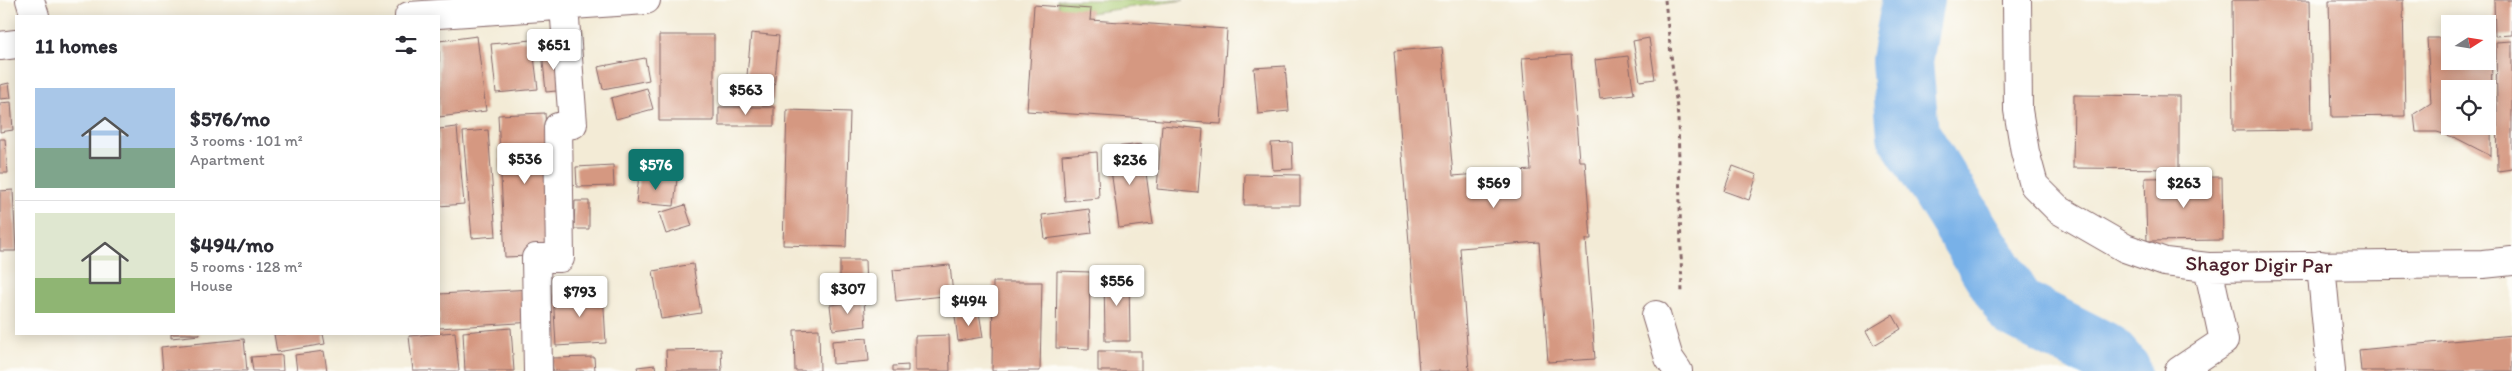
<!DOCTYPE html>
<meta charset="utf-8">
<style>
body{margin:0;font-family:Itim,sans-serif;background:#f7f7f7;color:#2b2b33;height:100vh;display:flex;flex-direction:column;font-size:19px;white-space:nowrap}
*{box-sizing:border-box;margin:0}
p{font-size:16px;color:#7c7c81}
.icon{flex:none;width:28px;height:28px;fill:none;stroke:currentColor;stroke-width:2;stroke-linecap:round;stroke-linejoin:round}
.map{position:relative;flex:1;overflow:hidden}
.details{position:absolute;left:15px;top:15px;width:425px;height:320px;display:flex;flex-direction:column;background:#fff;border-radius:0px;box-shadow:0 2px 12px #0003}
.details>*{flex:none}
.needle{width:32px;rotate:78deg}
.tools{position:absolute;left:2441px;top:15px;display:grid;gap:10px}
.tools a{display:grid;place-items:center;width:55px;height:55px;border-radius:0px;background:#fff;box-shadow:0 2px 12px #0003;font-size:25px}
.price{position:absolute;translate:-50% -42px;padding:0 11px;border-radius:5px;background:#fff;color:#222;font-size:16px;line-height:32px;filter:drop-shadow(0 1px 2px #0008)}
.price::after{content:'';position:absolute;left:50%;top:30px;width:15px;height:11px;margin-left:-8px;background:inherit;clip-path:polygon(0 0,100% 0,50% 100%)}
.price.selected{background:#0f766e;color:#fff}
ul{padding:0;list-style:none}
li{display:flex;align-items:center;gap:15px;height:125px;padding:0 20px}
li+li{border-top:1px solid #e1e1e2}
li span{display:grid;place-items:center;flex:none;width:140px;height:100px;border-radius:0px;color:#555}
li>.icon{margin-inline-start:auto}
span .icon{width:60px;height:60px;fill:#fffc;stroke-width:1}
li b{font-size:21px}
h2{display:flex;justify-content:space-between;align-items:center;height:60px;padding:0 20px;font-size:21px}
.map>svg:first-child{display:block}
</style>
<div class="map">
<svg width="2512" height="371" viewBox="0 0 2512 371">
<rect width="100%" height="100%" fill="#fdfcf7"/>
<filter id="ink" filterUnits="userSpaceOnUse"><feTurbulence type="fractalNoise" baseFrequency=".02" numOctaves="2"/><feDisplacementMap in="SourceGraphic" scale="10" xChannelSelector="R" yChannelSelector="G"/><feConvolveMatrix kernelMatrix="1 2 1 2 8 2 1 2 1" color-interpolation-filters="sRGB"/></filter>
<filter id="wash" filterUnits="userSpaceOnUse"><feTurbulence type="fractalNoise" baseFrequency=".0096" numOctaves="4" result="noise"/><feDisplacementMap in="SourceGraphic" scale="20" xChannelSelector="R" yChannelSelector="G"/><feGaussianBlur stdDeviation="1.12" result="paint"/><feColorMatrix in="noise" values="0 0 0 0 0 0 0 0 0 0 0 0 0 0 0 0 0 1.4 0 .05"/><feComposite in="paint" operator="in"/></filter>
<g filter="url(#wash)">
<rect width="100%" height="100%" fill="#f3ebd6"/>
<path fill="#aacc74" stroke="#7a7650" d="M 1057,0 L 1184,0 L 1060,17 Z"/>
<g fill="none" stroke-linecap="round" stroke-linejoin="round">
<path stroke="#78b1e8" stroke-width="62" d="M 1913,0 L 1902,61 L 1908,134 L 2016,308 L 2104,353 L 2120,371"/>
</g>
<g id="blocks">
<path fill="#d59881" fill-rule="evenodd" d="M 2232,0 L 2310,0 L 2312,130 L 2233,131 Z
M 2329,0 L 2403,0 L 2405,116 L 2332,117 Z
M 2494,0 L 2512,0 L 2512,35 L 2495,36 Z
M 1034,5 L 1091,9 L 1090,20 L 1227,29 L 1221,124 L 1027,111 Z
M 2488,29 L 2492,41 L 2491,156 L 2456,138 L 2437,132 L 2416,132 L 2414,114 L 2431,103 L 2427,38 L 2450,38 L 2450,61 L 2488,61 ZM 2450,89 L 2488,89 L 2488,126 L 2450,126 Z
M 751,33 L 779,36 L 773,100 L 745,97 Z
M 659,35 L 714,35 L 714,121 L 659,121 Z
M 477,36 L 486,111 L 439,117 L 439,41 Z
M 1649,38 L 1655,79 L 1640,81 L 1633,41 Z
M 532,40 L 538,89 L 496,93 L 491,44 Z
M 2512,41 L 2512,169 L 2498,171 L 2496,42 Z
M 1442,47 L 1453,176 L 1531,170 L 1522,58 L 1571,55 L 1579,161 L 1585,161 L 1591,239 L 1586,239 L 1595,359 L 1548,362 L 1539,242 L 1460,248 L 1469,371 L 1419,371 L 1394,51 Z
M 561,49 L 566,90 L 546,92 L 542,51 Z
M 1628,56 L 1634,94 L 1600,98 L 1595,60 Z
M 645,58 L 649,80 L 603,89 L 598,67 Z
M 1285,66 L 1289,111 L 1258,114 L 1254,68 Z
M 9,83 L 11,98 L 0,99 L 0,85 Z
M 647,88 L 653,109 L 616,119 L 611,98 Z
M 2074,95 L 2179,96 L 2179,169 L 2073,168 Z
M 11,102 L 13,130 L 0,132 L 0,103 Z
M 719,107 L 774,107 L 774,126 L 719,126 Z
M 787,110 L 850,112 L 846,247 L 783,245 Z
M 545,113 L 553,255 L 505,257 L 498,115 Z
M 1162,125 L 1203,129 L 1198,193 L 1157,189 Z
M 457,127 L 464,204 L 439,206 L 439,129 Z
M 488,130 L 496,236 L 472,238 L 463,132 Z
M 0,139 L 5,139 L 8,173 L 0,173 Z
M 1292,142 L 1293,169 L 1273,170 L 1271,143 Z
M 1142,144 L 1153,224 L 1119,228 L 1108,148 Z
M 1097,152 L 1099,198 L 1065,201 L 1062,155 Z
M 613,165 L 614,186 L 577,187 L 576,167 Z
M 1733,166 L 1757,175 L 1749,200 L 1724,191 Z
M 1245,174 L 1300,175 L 1300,205 L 1244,205 Z
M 639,175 L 677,179 L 674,206 L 636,203 Z
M 2222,177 L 2223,240 L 2147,241 L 2145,178 Z
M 13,190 L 16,251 L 0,251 L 0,191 Z
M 575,201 L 589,201 L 589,229 L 574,229 Z
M 685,205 L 692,226 L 666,234 L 659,213 Z
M 1089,209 L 1092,233 L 1045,239 L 1042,215 Z
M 840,260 L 865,260 L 866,291 L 840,292 Z
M 693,264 L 701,313 L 661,319 L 653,271 Z
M 950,265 L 953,295 L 896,301 L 893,270 Z
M 1057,271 L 1090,272 L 1089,349 L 1056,348 Z
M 1104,273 L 1129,273 L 1130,341 L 1105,341 Z
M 993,282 L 1042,282 L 1040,371 L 992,371 Z
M 532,289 L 534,322 L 439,328 L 439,294 Z
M 603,291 L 606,343 L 556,346 L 553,294 Z
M 864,301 L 866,326 L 833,330 L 830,305 Z
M 979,312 L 983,337 L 958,341 L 955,316 Z
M 1893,315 L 1901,329 L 1874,345 L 1866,331 Z
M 511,328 L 514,371 L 465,371 L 463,332 Z
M 819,329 L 820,371 L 795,371 L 794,330 Z
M 455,332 L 459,371 L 413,371 L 409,336 Z
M 171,334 L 200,334 L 200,335 L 171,338 Z
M 274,334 L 323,334 L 325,344 L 277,352 Z
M 949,335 L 950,371 L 915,371 L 915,336 Z
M 2512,335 L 2512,371 L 2361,371 L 2359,350 Z
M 867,338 L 869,361 L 833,364 L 832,341 Z
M 244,339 L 247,371 L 163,371 L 161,347 Z
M 721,349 L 722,371 L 667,371 L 666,350 Z
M 324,351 L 327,371 L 297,371 L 295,355 Z
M 1098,351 L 1141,351 L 1141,371 L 1098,371 Z
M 282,355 L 283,371 L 253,371 L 251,357 Z
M 594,357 L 595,371 L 553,371 L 552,358 Z
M 655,365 L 656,371 L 638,371 L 637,367 Z
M 908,365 L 908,371 L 893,371 L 893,366 Z"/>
</g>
</g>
<g filter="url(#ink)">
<use href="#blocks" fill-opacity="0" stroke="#856667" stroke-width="1"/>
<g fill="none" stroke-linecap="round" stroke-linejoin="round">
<g stroke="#856667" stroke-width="30">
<path id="minor" d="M 30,0 L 35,16
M 2017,0 L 2018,110 L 2025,152 L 2034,185 L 2059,210 L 2125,248 L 2165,262 L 2208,267 L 2483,264 L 2512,261
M 409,16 L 646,0
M 0,46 L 16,44
M 2321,265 L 2331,371
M 1656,315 L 1669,358 L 1678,371
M 538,371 L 536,258 L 560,258 L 558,127 L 573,124 L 564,6
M 2179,371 L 2224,341 L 2208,267"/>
</g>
<path stroke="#856667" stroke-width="3" stroke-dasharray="4 4" stroke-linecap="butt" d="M 1665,0 L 1678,118 L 1682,295"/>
<use href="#minor" stroke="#fff" stroke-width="28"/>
</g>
</g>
<g text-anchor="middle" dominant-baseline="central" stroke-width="4.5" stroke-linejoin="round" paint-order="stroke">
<g font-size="21" fill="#4a1f2b" stroke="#fdfcf7">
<text transform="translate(2259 264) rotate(1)">Shagor Digir Par</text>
</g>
</g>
</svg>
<div class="tools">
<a><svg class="needle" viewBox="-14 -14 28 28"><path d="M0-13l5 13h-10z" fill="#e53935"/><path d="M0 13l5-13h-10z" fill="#7c7c81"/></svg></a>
<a><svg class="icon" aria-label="locate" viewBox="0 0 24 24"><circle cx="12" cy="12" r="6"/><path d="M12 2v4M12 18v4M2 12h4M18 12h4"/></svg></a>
</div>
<b class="price" style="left:554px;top:71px">$651</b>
<b class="price" style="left:746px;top:116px">$563</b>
<b class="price" style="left:525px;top:185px">$536</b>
<b class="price" style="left:1130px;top:186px">$236</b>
<b class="price selected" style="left:656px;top:191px">$576</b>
<b class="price" style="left:1494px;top:209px">$569</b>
<b class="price" style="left:2184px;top:209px">$263</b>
<b class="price" style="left:1117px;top:307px">$556</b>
<b class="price" style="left:848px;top:315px">$307</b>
<b class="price" style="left:580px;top:318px">$793</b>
<b class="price" style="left:969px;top:327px">$494</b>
<section class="details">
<h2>11 homes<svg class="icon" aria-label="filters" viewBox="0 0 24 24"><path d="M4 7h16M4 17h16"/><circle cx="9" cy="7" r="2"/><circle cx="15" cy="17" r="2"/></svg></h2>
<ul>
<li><span style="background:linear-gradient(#a9c7e8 60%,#7fa58c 0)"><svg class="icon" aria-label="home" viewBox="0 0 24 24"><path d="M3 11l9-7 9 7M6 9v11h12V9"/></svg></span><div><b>$576/mo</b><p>3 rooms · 101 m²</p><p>Apartment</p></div></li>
<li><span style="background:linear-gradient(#dfe7d0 65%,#8fb573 0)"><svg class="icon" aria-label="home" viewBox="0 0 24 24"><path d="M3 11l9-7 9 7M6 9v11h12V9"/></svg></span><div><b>$494/mo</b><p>5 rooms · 128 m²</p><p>House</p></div></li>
</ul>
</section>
</div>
